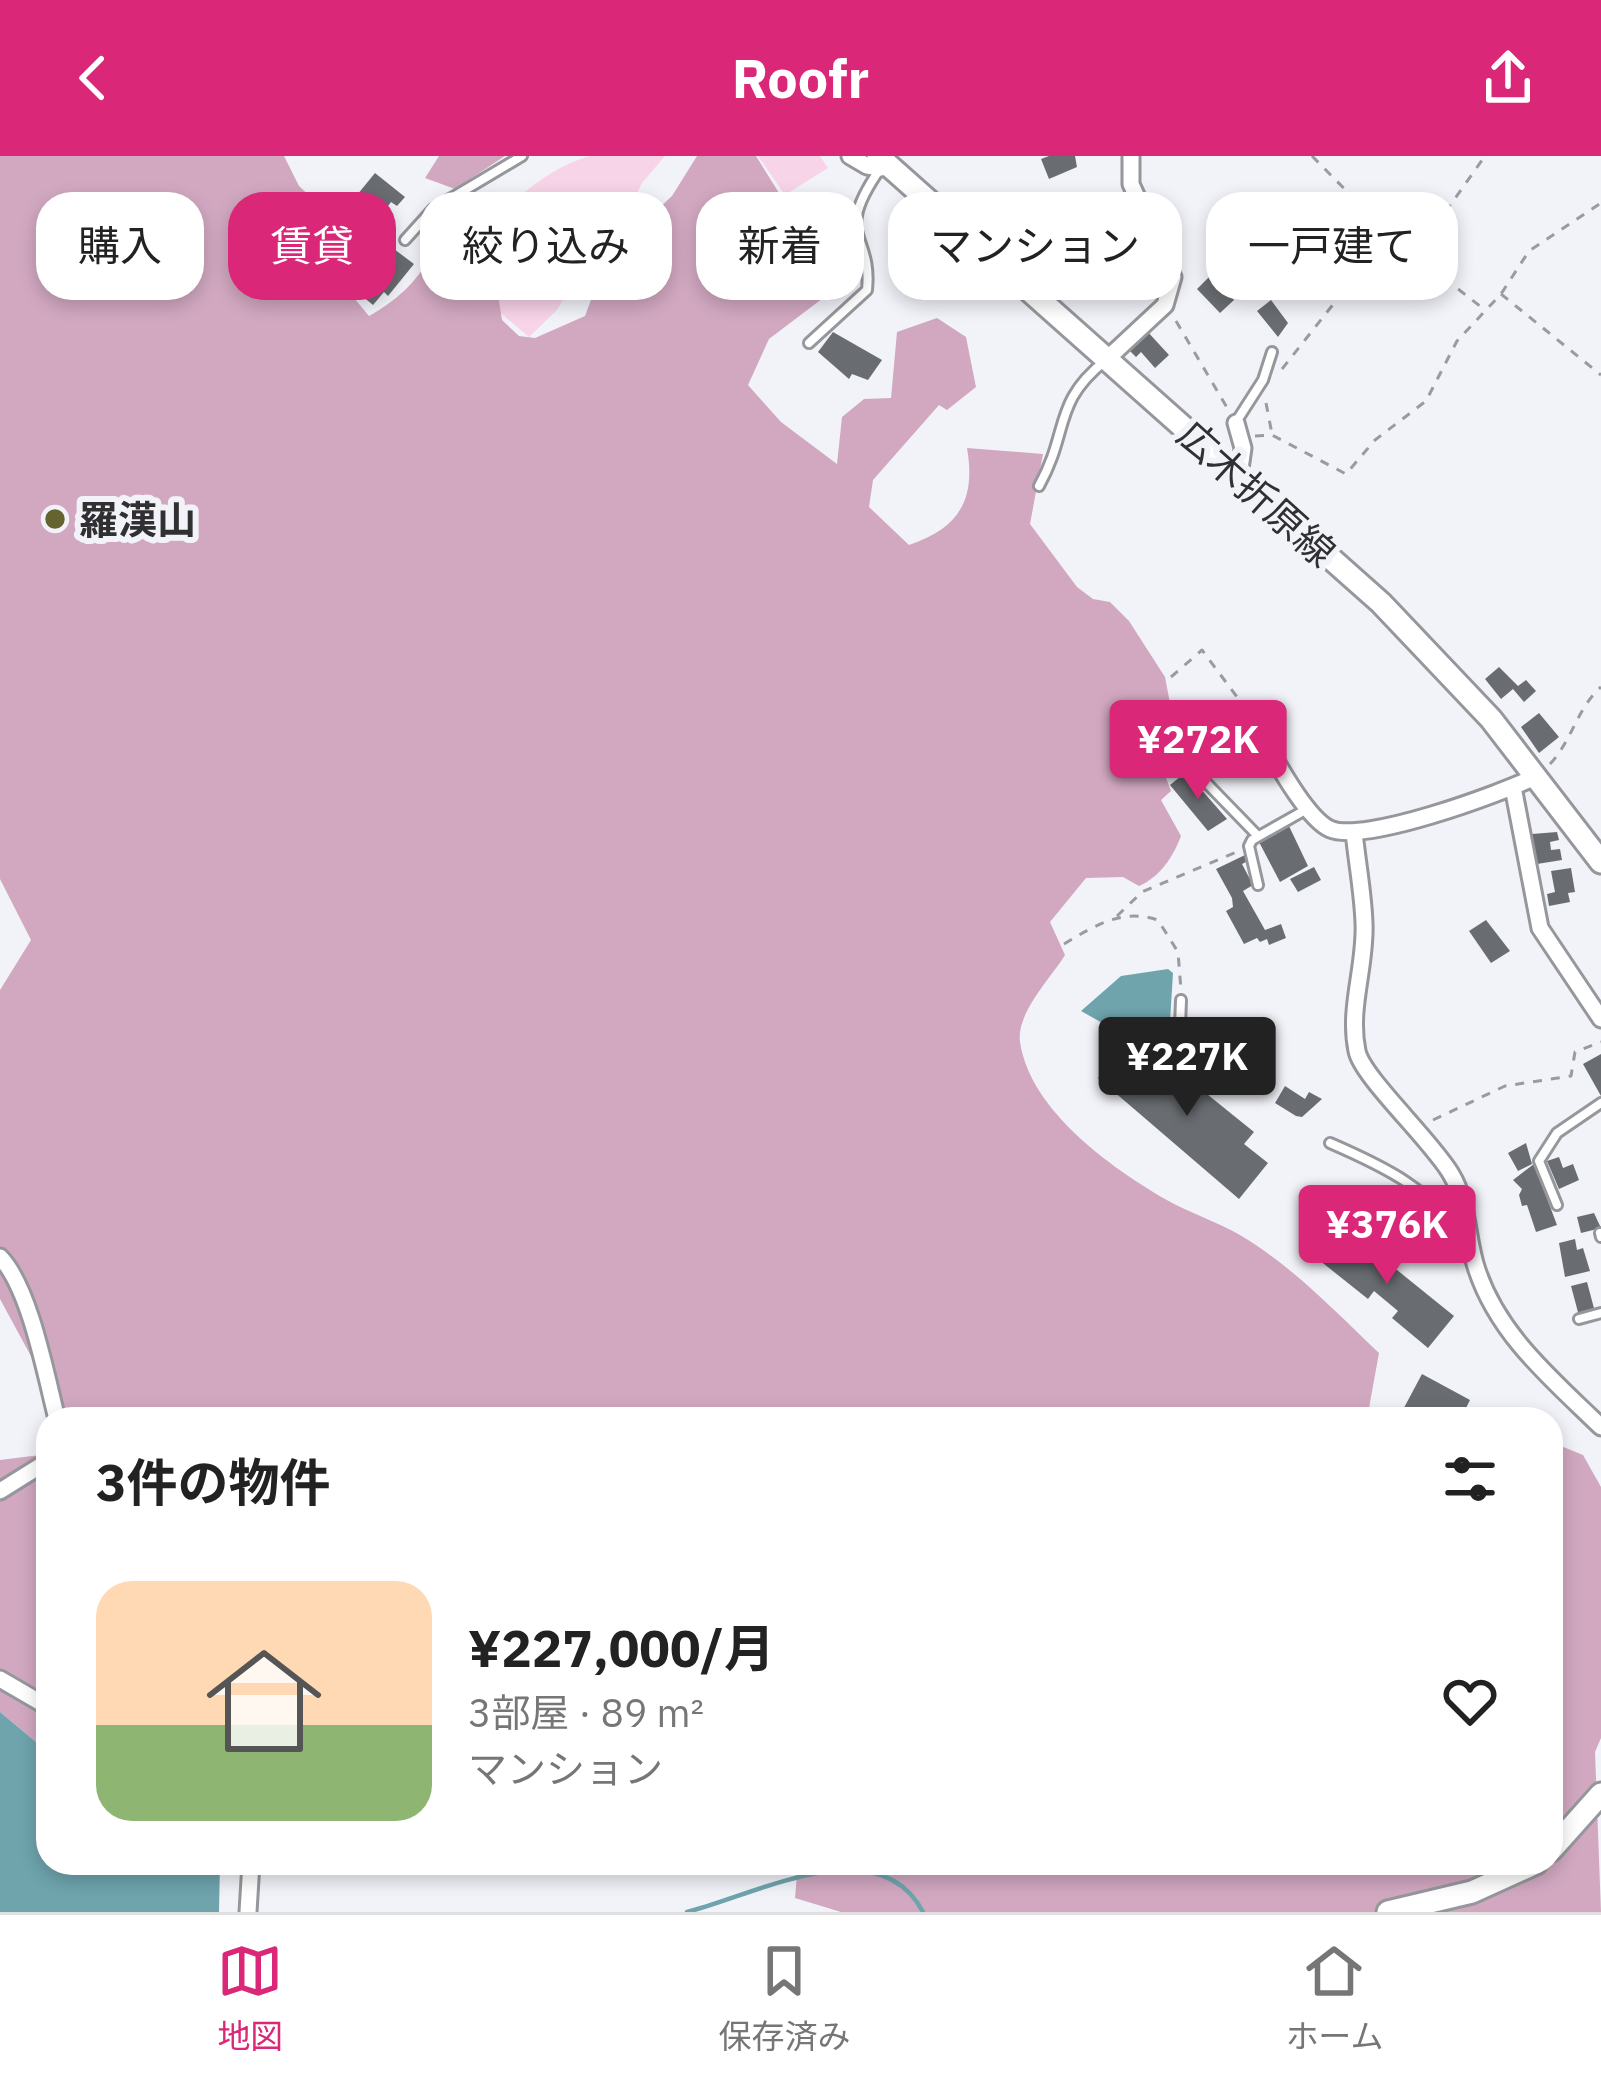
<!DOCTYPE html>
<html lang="ja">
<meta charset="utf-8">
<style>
body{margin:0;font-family:"IBM Plex Sans","Noto Sans JP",sans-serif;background:#f6f6f6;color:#222;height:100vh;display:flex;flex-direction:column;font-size:45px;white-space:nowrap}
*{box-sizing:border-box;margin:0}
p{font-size:39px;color:#767676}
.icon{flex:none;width:66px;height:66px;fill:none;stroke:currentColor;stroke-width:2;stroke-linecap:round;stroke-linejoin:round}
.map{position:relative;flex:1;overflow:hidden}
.sheet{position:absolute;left:36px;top:1251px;width:1527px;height:468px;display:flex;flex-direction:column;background:#fff;border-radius:36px;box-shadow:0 6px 18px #0003}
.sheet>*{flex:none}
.hud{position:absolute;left:36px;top:36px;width:1530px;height:108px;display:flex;gap:24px}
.price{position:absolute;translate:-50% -102px;padding:0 27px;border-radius:12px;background:#db2777;color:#fff;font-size:39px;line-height:78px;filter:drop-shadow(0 3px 6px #0008)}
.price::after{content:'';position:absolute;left:50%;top:72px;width:36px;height:27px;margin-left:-18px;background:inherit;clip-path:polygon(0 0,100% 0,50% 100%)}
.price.selected{background:#222;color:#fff}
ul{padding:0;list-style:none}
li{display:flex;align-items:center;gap:36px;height:300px;padding:0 60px}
li span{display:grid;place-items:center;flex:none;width:336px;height:240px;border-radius:36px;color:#555}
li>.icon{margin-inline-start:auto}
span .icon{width:144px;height:144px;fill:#fffc;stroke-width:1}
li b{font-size:51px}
h2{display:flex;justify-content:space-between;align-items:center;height:144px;padding:0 60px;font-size:51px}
.pill{padding:0 42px;border-radius:36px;background:#fff;box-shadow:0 6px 18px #0003;font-size:42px;line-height:108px}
.pill.selected{background:#db2777;color:#fff}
header{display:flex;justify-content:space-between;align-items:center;height:156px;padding:0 60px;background:#db2777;color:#fff;font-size:54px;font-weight:700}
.menu{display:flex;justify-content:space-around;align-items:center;height:168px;border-top:3px solid #e0e0e0;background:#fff;font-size:33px;color:#767676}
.menu a{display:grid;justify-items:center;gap:6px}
.menu .selected{color:#db2777}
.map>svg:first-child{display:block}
</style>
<header><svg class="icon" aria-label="back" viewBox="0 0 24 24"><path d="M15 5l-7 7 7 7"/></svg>Roofr<svg class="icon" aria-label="share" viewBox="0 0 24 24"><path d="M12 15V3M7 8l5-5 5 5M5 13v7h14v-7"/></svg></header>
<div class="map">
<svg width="1601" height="1756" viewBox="0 0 1601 1756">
<rect width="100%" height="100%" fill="#f2f3f9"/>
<path fill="#f8d4e8" d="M 590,0 L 665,0 L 642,27 L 622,69 L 578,119 L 557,154 L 529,181 L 497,154 L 494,139 L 516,114 L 511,107 L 516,97 L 504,78 L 519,66 L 506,52 C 532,29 556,10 590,0 Z
M 758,0 L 820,0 L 828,12 L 785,39 Z"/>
<path fill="#d1a8c0" d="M 0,0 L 284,0 L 299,30 L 317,47 L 322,78 L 347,114 L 350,137 L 369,160 C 393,147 418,126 430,100 C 434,92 433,81 436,72 C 449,42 488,47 508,64 L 513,99 L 497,132 L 502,164 L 519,180 L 535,182 L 585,160 L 607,101 L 672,40 L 697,0 L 756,0 L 794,61 L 844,101 L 831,136 L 769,183 L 748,229 L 781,266 L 837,308 L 842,261 L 864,243 L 891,242 L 897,176 L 937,162 L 966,181 L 976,231 L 947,254 L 939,249 L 873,324 L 869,351 L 909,389 C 959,372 976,344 967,292 L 1043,298 L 1030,368 L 1077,431 L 1093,443 L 1110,446 L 1129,465 L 1165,521 L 1172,558 L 1161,563 L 1146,561 L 1133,571 L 1141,618 L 1148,621 L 1163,614 L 1171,635 L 1161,644 L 1181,680 C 1173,701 1160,721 1139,730 L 1123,721 L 1086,722 L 1050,766 L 1065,799 C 1051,822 1016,857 1020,886 C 1030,954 1110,1011 1165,1043 C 1189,1057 1216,1065 1240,1079 C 1291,1109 1336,1156 1379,1197 L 1367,1263 L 65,1263 L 0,1143 L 0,834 L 31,784 L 0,723 Z
M 439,0 L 505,0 L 455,33 L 425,22 Z
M 1551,1286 L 1583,1299 L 1601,1331 L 1601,1582 L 1595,1596 L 1601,1756 L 841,1756 L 795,1742 L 798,1707 L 1551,1707 Z
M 48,1298 L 48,1596 L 0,1556 L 0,1304 Z"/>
<path fill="#6fa4ad" d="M 1168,813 L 1173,817 L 1169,882 L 1163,889 L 1138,887 L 1081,855 L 1121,820 Z
M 0,1556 L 48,1596 L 48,1707 L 220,1707 L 219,1756 L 0,1756 Z"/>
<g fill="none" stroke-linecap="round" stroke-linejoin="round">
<path stroke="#6fa4ad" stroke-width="4.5" d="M 687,1756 C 755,1739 879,1671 923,1756"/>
</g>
<path fill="#696d71" d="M 1049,0 L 1075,0 L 1077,11 L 1049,23 L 1041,3 Z
M 375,17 L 405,41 L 397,50 L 391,46 L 382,58 L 357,39 Z
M 334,48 L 414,108 L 388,140 L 384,136 L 373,149 L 350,130 L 361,118 L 352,111 L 370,90 L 363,93 L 355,87 L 346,98 L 324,80 L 329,74 L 322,69 L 326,64 L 323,61 Z
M 1248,92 L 1262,107 L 1243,124 L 1229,108 Z
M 1212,118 L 1234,144 L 1220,157 L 1197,133 Z
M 1271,144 L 1288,167 L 1278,181 L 1257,155 Z
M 1146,174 L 1169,199 L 1155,212 L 1141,196 L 1136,201 L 1127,192 Z
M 833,176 L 882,204 L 868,224 L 852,218 L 849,223 L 818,196 Z
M 1499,511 L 1518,530 L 1526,524 L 1536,535 L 1524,546 L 1513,533 L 1501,543 L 1485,523 Z
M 1539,557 L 1559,581 L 1539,597 L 1521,571 Z
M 1226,561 L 1242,577 L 1238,579 L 1242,585 L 1228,595 L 1211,572 Z
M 1168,570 L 1183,595 L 1170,603 L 1156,578 Z
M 1186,616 L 1227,663 L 1208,675 L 1170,629 Z
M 1289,670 L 1308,710 L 1280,726 L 1259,686 Z
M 1557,676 L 1559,684 L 1550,686 L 1551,694 L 1560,693 L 1562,704 L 1537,708 L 1532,678 Z
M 1245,699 L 1248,705 L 1242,708 L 1253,729 L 1243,735 L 1265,774 L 1281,768 L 1286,782 L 1269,789 L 1267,783 L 1260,786 L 1257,782 L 1244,788 L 1226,755 L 1233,751 L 1232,742 L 1216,713 Z
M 1314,711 L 1321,724 L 1298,736 L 1290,723 Z
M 1571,712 L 1575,736 L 1568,737 L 1570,746 L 1549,750 L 1547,738 L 1555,736 L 1551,715 Z
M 1486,764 L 1510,795 L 1491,807 L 1469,775 Z
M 1123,890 L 1156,917 L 1166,905 L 1254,976 L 1244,988 L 1268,1007 L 1239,1043 L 1098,922 Z
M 1601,898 L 1601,940 L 1583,908 Z
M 1285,930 L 1305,943 L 1309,936 L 1322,943 L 1302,961 L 1296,960 L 1275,947 Z
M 1526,987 L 1532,1008 L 1518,1015 L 1508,997 Z
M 1559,1001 L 1563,1012 L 1573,1008 L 1579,1024 L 1559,1033 L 1547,1005 Z
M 1534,1008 L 1557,1069 L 1536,1076 L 1527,1049 L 1522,1050 L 1519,1039 L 1522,1033 L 1513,1024 Z
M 1594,1057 L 1601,1072 L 1581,1077 L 1577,1061 Z
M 1345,1072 L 1454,1160 L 1428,1192 L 1392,1162 L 1398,1155 L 1374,1135 L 1368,1143 L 1319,1104 Z
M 1575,1083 L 1577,1094 L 1583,1092 L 1590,1115 L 1565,1121 L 1559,1087 Z
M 1587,1126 L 1595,1156 L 1579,1160 L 1571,1130 Z
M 1422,1218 L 1470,1244 L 1464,1256 L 1469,1263 L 1398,1263 Z"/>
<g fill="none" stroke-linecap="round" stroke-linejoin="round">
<g stroke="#96979d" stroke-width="14">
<path id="service" d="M 405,84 L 433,53 L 522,0
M 809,187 L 867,134 C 873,76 832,82 880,13
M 1236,266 L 1263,224 L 1272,196
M 1039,330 C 1070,274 1052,247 1106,204
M 1192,612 L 1257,679
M 1258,729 L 1249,690 L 1252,684 L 1307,653
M 1179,897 L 1181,844
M 1330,987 C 1383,1010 1435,1034 1464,1087
M 1557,1049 L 1539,1005 L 1557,977 L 1601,947
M 1600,1077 L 1601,1081
M 1579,1163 L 1601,1157"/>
</g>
<g stroke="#96979d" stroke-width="21">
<path id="minor" d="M 850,0 L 867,10 L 881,12 L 885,7
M 1107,203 L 1165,149 L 1173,121 L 1131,28 L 1131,0
M 1236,267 L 1243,292 L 1239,320
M 1249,559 C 1266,586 1303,661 1330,673 C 1364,688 1499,638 1535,621
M 1513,631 L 1540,772 L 1601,863
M 1354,676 C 1357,706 1363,737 1364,767 C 1366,810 1348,852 1357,895 C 1362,921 1432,985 1451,1018 C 1469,1048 1466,1082 1477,1114 C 1499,1180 1553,1224 1601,1271
M 0,1101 C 30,1132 46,1220 57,1263
M 0,1335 L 48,1305
M 0,1523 L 48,1551
M 248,1756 L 251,1707"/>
</g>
<g stroke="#96979d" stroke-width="27">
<path id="secondary" d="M 878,0 L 1381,447 L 1491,563 L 1601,706
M 1551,1694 L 1601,1638
M 1388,1756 L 1472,1736 L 1536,1707"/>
</g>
<path stroke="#9a9a9f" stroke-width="3" stroke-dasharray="9 9" stroke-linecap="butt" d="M 1312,0 L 1394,83 L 1485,154
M 1406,93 L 1444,58 L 1485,0
M 1501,138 L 1601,219
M 1176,165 L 1229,255
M 1282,213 L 1358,117 L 1394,83
M 1266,247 L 1272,278
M 1255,280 L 1272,279 L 1346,318 L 1375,284 L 1426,245 L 1457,185 L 1501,138 L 1529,95 L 1601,47
M 1171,521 L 1202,494 L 1240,545
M 1550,608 C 1572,585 1577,552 1601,531
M 1117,760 L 1142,736 L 1239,695
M 1064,788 C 1094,770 1122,752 1158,764 L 1178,796 L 1181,834
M 1433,964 L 1505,930 L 1571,920 L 1575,896 L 1601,886"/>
<use href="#service" stroke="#fff" stroke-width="8"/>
<use href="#minor" stroke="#fff" stroke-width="15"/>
<use href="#secondary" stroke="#fff" stroke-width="21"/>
</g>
<circle fill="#656330" stroke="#f2f3f9" stroke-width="4.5" cx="55" cy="363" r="12"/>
<g text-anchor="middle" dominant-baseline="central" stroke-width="12" stroke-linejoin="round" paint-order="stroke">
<g font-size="39" fill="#303032" stroke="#f2f3f9">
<text transform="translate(1257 337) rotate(42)">広木折原線</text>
</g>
<g font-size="39" font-weight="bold" fill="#303032" stroke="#f2f3f9" text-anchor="start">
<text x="79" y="363">羅漢山</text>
</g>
</g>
</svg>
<b class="price" style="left:1198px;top:646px">¥272K</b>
<b class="price selected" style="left:1187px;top:963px">¥227K</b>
<b class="price" style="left:1387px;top:1131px">¥376K</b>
<div class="hud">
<a class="pill">購入</a>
<a class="pill selected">賃貸</a>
<a class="pill">絞り込み</a>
<a class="pill">新着</a>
<a class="pill">マンション</a>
<a class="pill">一戸建て</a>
</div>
<section class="sheet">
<h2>3件の物件<svg class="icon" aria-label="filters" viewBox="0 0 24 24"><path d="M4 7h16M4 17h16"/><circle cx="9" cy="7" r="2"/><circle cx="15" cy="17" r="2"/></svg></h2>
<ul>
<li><span style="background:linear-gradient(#ffd9b3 60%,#8fb573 0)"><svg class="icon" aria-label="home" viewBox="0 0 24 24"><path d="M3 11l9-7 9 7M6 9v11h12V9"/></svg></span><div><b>¥227,000/月</b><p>3部屋 · 89 m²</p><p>マンション</p></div><svg class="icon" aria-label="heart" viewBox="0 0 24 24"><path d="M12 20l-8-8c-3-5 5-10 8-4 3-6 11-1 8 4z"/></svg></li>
</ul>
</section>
</div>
<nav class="menu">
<a class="selected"><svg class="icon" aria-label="map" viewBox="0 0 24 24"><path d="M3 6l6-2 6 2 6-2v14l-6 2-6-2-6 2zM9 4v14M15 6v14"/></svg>地図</a>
<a><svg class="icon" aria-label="saved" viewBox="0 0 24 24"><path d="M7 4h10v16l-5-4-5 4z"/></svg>保存済み</a>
<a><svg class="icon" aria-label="home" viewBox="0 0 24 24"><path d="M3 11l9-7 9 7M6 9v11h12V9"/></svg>ホーム</a>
</nav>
